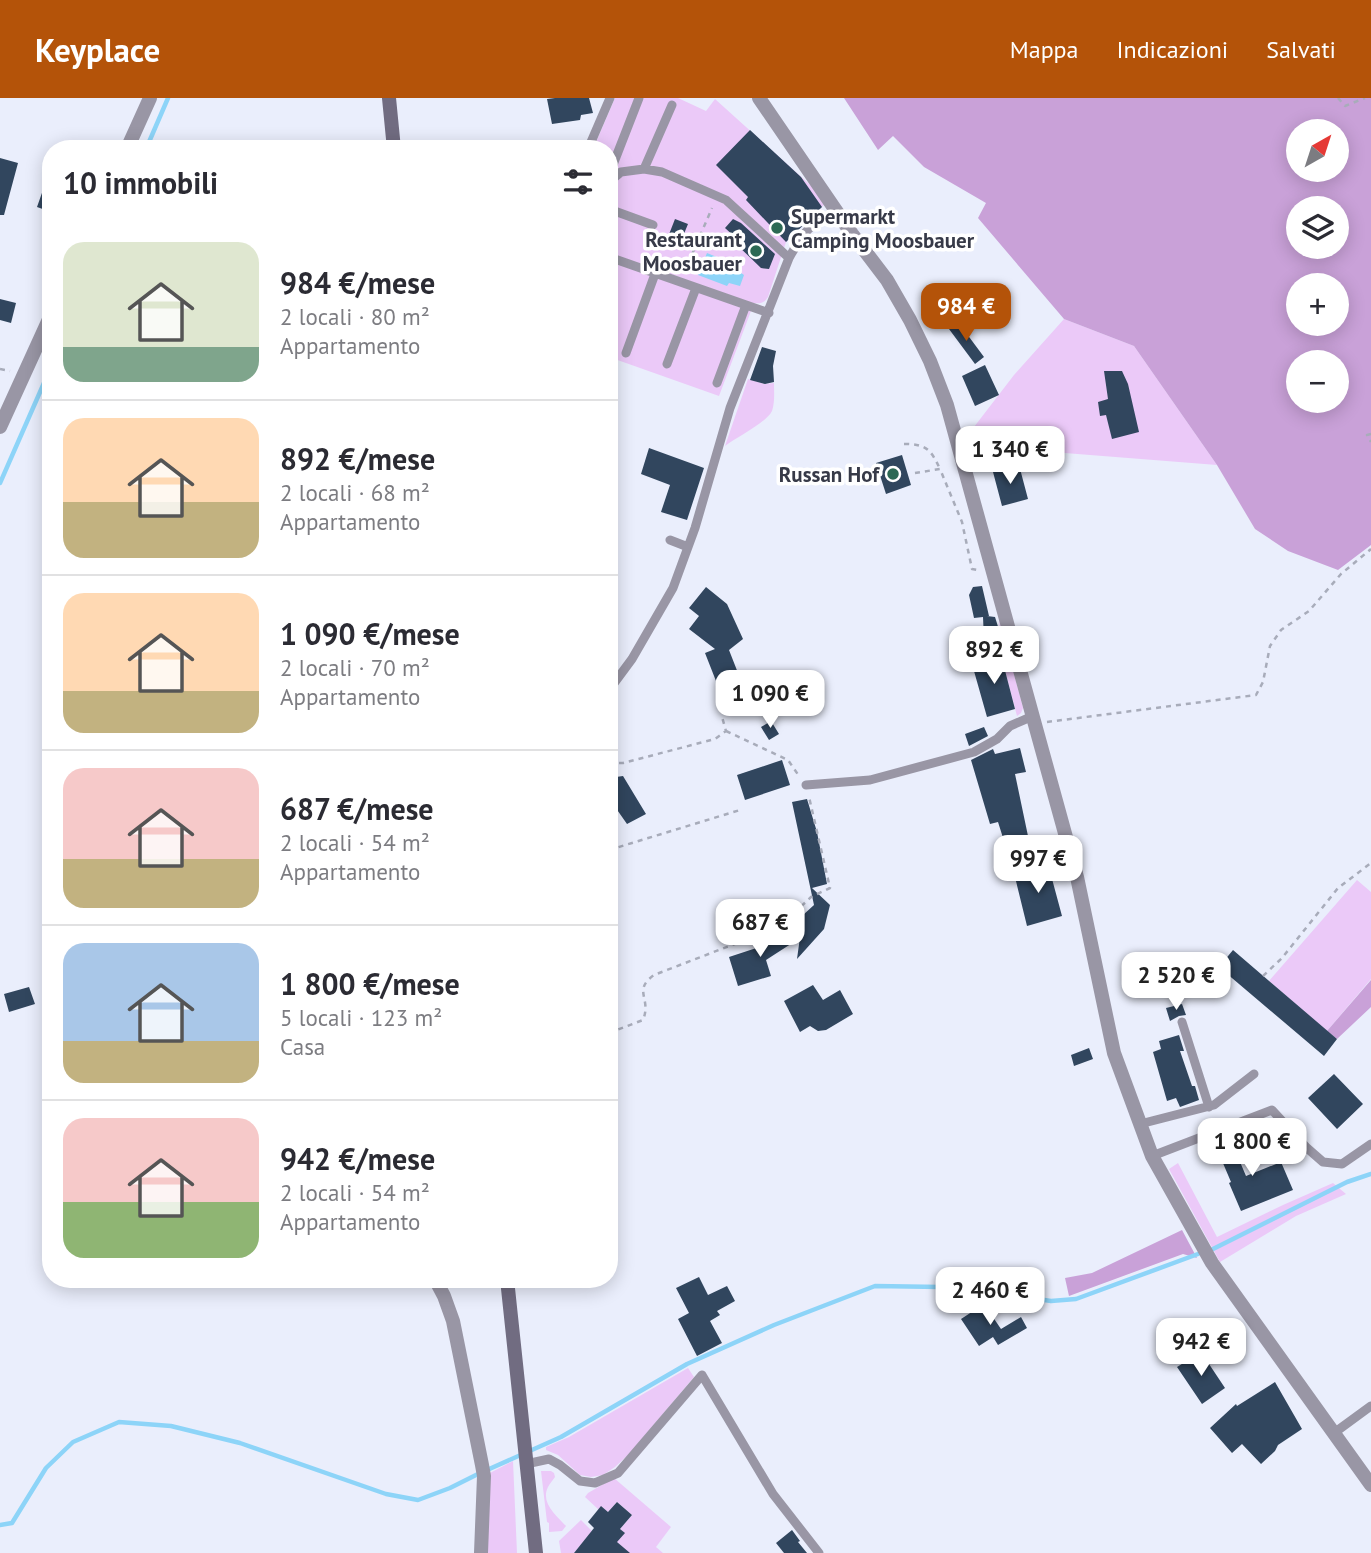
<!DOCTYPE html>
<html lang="it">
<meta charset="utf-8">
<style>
body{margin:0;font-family:"PT Sans",sans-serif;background:#f2f2f3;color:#2b2b33;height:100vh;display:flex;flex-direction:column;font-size:26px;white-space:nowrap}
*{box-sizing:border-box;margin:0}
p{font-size:23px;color:#7c7c81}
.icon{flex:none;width:38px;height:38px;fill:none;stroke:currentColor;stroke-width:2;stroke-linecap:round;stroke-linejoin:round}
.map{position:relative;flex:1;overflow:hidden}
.side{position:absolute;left:42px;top:42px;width:576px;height:1148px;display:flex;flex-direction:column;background:#fff;border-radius:28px;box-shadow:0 4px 18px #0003}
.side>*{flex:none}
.needle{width:46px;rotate:39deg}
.tools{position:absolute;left:1286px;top:21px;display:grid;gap:14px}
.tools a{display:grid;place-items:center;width:63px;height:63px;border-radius:50%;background:#fff;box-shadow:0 4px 18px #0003;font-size:35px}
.price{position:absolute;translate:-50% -60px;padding:0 16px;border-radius:14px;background:#fff;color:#222;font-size:23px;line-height:46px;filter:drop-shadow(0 2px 4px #0008)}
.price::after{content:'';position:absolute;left:50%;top:42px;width:21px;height:16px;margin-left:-10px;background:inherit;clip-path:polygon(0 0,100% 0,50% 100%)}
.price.on{background:#b45309;color:#fff}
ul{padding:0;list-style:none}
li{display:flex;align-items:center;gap:21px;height:175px;padding:0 21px}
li+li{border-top:2px solid #e1e1e2}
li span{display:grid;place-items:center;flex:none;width:196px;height:140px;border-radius:21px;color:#555}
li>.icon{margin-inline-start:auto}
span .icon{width:84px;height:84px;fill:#fffc;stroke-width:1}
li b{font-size:30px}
h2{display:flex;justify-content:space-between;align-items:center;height:84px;padding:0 21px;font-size:30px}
header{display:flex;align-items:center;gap:42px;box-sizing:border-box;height:98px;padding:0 35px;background:#b45309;color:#fff}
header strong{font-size:33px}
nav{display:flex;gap:38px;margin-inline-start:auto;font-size:24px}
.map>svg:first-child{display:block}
</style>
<header>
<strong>Keyplace</strong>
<nav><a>Mappa</a><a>Indicazioni</a><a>Salvati</a></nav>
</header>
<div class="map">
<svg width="1371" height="1455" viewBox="0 0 1371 1455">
<rect width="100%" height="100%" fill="#eaeefc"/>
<path fill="#ebc9f8" d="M 615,0 L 678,0 L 706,13 L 715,1 L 828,103 L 786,144 L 768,199 C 764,205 761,206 754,205 L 719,298 L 609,259 L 609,51 L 593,51 Z
M 1064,221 L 1134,248 L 1217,367 L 1052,354 L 1053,346 L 1018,340 L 976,345 L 974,329 L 1014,277 Z
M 748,281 L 765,286 L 774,285 C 774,294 775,304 772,313 C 766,325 737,339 725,348 Z
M 999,519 L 1023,610 L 1021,615 L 1017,618 L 1001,557 Z
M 1357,782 L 1371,794 L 1371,881 L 1327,933 L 1269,883 Z
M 1178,1065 L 1217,1139 L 1283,1107 L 1333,1085 L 1346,1096 L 1296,1118 L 1220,1164 L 1169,1071 Z
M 688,1270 L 694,1279 L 630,1355 L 615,1369 L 603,1377 L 591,1379 L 580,1377 L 558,1357 L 546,1352 L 546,1349 L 569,1339 Z
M 513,1363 L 517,1455 L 485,1455 L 490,1375 Z
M 541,1373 L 551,1373 L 554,1375 L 555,1379 C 553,1382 550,1385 548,1389 C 540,1405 557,1418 566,1428 L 562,1433 L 549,1434 L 549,1425 L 547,1424 Z
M 614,1380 L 671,1429 L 656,1449 L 663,1455 L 626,1455 L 623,1450 L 614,1441 L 624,1435 L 620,1431 L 632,1417 L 617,1404 L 608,1414 L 602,1409 L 599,1412 L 585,1399 L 588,1395 Z
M 581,1422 L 592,1433 L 574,1455 L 561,1455 L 559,1443 Z"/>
<path fill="#c9a1d8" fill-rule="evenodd" d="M 844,0 L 1371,0 L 1371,447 L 1338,472 L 1288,453 L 1255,431 L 1217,367 L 1134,248 L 1064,221 L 978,120 L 986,105 L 924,69 L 893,38 L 878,52 ZM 1298,33 L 1337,33 L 1337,72 L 1298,72 ZM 1298,110 L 1337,110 L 1337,149 L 1298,149 ZM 1337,187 L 1337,226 L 1298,226 L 1298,187 ZM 1298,264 L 1337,264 L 1337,303 L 1298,303 Z
M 1371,882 L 1371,909 L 1337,941 L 1327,933 Z
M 1182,1132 L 1197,1160 L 1183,1156 L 1069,1198 L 1065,1180 L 1092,1175 Z"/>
<path fill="#8dd4f8" d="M 707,155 L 734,166 L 734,170 L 744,177 L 740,188 L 729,185 L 727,188 L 698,177 Z"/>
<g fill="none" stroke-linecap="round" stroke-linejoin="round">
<path stroke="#8dd4f8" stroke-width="4.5" d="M 146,51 L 168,0
M 0,385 L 51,269
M 1213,1151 L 1347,1084 L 1371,1076
M 0,1427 L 12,1425 L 46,1370 L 73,1344 L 119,1324 L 171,1328 L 240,1345 L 386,1396 L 418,1402 L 450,1390 L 478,1376 L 561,1339 L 687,1266 L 774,1227 L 875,1188 L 941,1189 L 985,1193 L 1051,1203 L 1076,1201 L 1198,1156"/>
</g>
<path fill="#31465e" d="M 555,0 L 589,0 L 593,15 L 581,17 L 580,22 L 552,26 L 547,1 Z
M 750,32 L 801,79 L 822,109 L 786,144 L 746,102 L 748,99 L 716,67 Z
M 0,60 L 18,65 L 4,117 L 0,117 Z
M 49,75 L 51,75 L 51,114 L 37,109 Z
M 675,121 L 688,126 L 679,148 L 666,144 Z
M 733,121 L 741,125 L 775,156 L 769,171 L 761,170 L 733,143 L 736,140 L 725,130 Z
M 0,201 L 16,205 L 11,225 L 0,222 Z
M 958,224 L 984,259 L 975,266 L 949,231 Z
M 762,249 L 776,253 L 773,268 L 774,284 L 765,286 L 750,282 Z
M 985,267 L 999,297 L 975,308 L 962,278 Z
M 1104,273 L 1122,273 L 1128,286 L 1139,334 L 1112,341 L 1106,317 L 1100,318 L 1098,304 L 1108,301 Z
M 649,350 L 704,370 L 687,422 L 661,414 L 670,387 L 641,376 Z
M 902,357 L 911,387 L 886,396 L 876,365 Z
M 1019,367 L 1028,401 L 1002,408 L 993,374 Z
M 982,488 L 989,518 L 987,518 L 995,519 L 1000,535 L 1000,543 L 984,542 L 983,519 L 974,520 L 969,497 L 973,489 Z
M 706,489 L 727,506 L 743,541 L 729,552 L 738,575 L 716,583 L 705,555 L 715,551 L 689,531 L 699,518 L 689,510 Z
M 1001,557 L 1015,611 L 987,619 L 972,566 Z
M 771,623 L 779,636 L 769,642 L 761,629 Z
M 984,629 L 988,638 L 969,648 L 965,636 Z
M 1020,650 L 1026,674 L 1015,676 L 1028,738 L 1004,743 L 998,724 L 990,726 L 971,662 L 993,651 L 995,656 Z
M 782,662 L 790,687 L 745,702 L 737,677 Z
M 623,678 L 646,716 L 627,726 L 613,706 L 609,707 L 609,680 Z
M 807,701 L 817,734 L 827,786 L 812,790 L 830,807 L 824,831 L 797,861 L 803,817 L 814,807 L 792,704 Z
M 1048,766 L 1062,818 L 1027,828 L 1014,775 Z
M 786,831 L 794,837 L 798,836 L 800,840 L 766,862 L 771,878 L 738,888 L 729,859 L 772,845 L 769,840 Z
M 1233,852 L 1337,941 L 1324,958 L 1219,869 Z
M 813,887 L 823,902 L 840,892 L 853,916 L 826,932 L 818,933 L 810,928 L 800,934 L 784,903 Z
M 29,889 L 35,906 L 9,914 L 4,896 Z
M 1182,906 L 1186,917 L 1179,918 L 1170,923 L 1166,910 Z
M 1179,937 L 1184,953 L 1180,953 L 1192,988 L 1195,988 L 1199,1002 L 1180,1009 L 1176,1000 L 1167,1003 L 1153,954 L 1161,951 L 1159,943 Z
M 1089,950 L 1093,961 L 1074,968 L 1071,957 Z
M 1334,976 L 1363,1006 L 1337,1031 L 1308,1000 Z
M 1229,1038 L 1246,1078 L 1281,1064 L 1293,1092 L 1241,1113 L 1229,1085 L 1231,1084 L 1214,1044 Z
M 699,1179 L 708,1197 L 727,1188 L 735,1203 L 717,1213 L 720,1217 L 710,1223 L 722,1245 L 697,1258 L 678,1221 L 689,1215 L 676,1190 Z
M 984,1206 L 1001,1231 L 1021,1219 L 1027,1230 L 998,1247 L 993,1239 L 979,1248 L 961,1221 Z
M 1201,1254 L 1225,1290 L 1202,1306 L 1177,1269 Z
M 1275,1284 L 1302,1331 L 1278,1347 L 1275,1353 L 1261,1366 L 1242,1346 L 1232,1355 L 1210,1330 L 1236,1306 L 1237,1308 Z
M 617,1404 L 632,1417 L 620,1431 L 625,1435 L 617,1444 L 630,1455 L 574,1455 L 594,1430 L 588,1424 L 601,1408 L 608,1414 Z
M 792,1432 L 800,1443 L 798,1444 L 807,1455 L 784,1455 L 776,1445 Z"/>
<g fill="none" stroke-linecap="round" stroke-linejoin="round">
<path stroke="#a8acba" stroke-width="2.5" stroke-dasharray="5 5" stroke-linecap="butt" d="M 1338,0 L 1345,8 L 1365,0
M 684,175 L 712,110
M 0,271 L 10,273
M 1371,336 L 1367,337 L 1371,344
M 904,346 C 927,346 931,352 940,371
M 915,375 L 940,371 L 962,424 L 972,471 L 978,472
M 1047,624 L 1256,597 L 1263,584 L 1270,548 L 1281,532 L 1309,513 L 1341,476 L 1371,451
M 726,633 L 788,662 L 799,678
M 609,665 L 623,665 L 715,641 L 726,633 L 722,619
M 609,752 L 740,712
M 1263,878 L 1282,860 L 1338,790 L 1371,765
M 609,935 L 643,922 C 652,900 632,893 654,877 L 763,835 L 786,823 L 811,799 L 830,790 L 809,699"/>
<path stroke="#9996a5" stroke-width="9" d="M 588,51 L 610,0
M 644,71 L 672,7
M 609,77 L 639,0
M 609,84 L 621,74 L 644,71 L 662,74 L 726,102 L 789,160
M 609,111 L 653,127
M 609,159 L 769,215
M 609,174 L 614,161
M 626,255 L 655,176
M 667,266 L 696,190
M 717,285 L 746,207
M 670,442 L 688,449
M 609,592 L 632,561 L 673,490 L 695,430 L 730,310 L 789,160 C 804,133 809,127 837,112
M 806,687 L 870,682 L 974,654 L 997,641 L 1010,628 L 1033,618
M 1182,924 L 1209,1009
M 1140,1026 L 1214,1007 L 1254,976
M 1152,1058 L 1272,1012 L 1307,1050 L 1323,1064 L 1342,1066 L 1371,1046
M 1334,1335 L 1371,1308
M 526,1366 L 549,1361 L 560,1367 L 580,1383 L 595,1385 L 618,1375 L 702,1277 L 773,1396 L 819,1455"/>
<path stroke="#9996a5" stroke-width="14" d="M 759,0 L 852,136 L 887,182 L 910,222 L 930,263 L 947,307 L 1077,779 L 1114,955 L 1152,1058 L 1212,1165 L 1371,1387
M 127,51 L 150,0
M 0,329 L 51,217
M 435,1181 L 444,1198 L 453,1223 L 482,1367 L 484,1378 L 481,1455"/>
<path stroke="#716c81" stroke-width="14" d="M 389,0 L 394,51
M 507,1181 L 536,1455"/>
</g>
<g fill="#2c6954" stroke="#fff" stroke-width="2.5">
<circle cx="777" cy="130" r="7"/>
<circle cx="756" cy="153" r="7"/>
<circle cx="893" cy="376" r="7"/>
</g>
<g text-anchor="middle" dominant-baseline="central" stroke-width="7" stroke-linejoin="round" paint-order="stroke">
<g font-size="21" font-weight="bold" fill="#373a48" stroke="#fff" text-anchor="end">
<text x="791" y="118" text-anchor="start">Supermarkt<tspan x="791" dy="24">Camping Moosbauer</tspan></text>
<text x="742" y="141">Restaurant<tspan x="742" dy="24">Moosbauer</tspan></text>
<text x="879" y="376">Russan Hof</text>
</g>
</g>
</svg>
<div class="tools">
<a><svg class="needle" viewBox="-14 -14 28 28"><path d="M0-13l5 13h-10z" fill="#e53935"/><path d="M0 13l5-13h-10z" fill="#7c7c81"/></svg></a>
<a><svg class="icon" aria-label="layers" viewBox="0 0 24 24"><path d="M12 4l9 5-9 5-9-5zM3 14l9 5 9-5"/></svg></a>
<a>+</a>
<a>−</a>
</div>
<b class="price on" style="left:966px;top:245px">984 €</b>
<b class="price" style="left:1010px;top:388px">1 340 €</b>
<b class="price" style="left:994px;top:588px">892 €</b>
<b class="price" style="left:770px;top:632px">1 090 €</b>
<b class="price" style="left:1038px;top:797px">997 €</b>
<b class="price" style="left:760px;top:861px">687 €</b>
<b class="price" style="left:1176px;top:914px">2 520 €</b>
<b class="price" style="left:1252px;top:1080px">1 800 €</b>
<b class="price" style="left:990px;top:1229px">2 460 €</b>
<b class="price" style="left:1201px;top:1280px">942 €</b>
<section class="side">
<h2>10 immobili<svg class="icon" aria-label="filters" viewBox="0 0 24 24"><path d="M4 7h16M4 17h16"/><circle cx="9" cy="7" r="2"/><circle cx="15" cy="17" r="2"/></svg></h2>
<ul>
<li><span style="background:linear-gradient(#dfe7d0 75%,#7fa58c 0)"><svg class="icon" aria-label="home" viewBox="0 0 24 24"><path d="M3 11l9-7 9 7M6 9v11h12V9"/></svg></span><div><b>984 €/mese</b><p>2 locali · 80 m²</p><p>Appartamento</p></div></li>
<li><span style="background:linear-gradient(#ffd9b3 60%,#c2b280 0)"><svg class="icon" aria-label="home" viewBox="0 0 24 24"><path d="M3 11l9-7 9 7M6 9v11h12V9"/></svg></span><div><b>892 €/mese</b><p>2 locali · 68 m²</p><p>Appartamento</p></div></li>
<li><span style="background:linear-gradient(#ffd9b3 70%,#c2b280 0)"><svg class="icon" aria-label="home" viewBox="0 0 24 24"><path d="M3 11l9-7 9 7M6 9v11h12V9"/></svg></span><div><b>1 090 €/mese</b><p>2 locali · 70 m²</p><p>Appartamento</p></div></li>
<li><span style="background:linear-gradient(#f6c9c9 65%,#c2b280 0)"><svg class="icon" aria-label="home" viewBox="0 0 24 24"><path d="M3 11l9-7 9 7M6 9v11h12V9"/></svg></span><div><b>687 €/mese</b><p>2 locali · 54 m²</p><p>Appartamento</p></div></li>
<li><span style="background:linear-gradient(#a9c7e8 70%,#c2b280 0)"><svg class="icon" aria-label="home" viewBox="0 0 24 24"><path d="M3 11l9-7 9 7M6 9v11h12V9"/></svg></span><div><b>1 800 €/mese</b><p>5 locali · 123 m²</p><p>Casa</p></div></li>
<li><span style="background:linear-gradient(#f6c9c9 60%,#8fb573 0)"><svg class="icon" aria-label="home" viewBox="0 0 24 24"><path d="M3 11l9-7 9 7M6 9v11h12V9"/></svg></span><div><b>942 €/mese</b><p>2 locali · 54 m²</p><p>Appartamento</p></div></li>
</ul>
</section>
</div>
